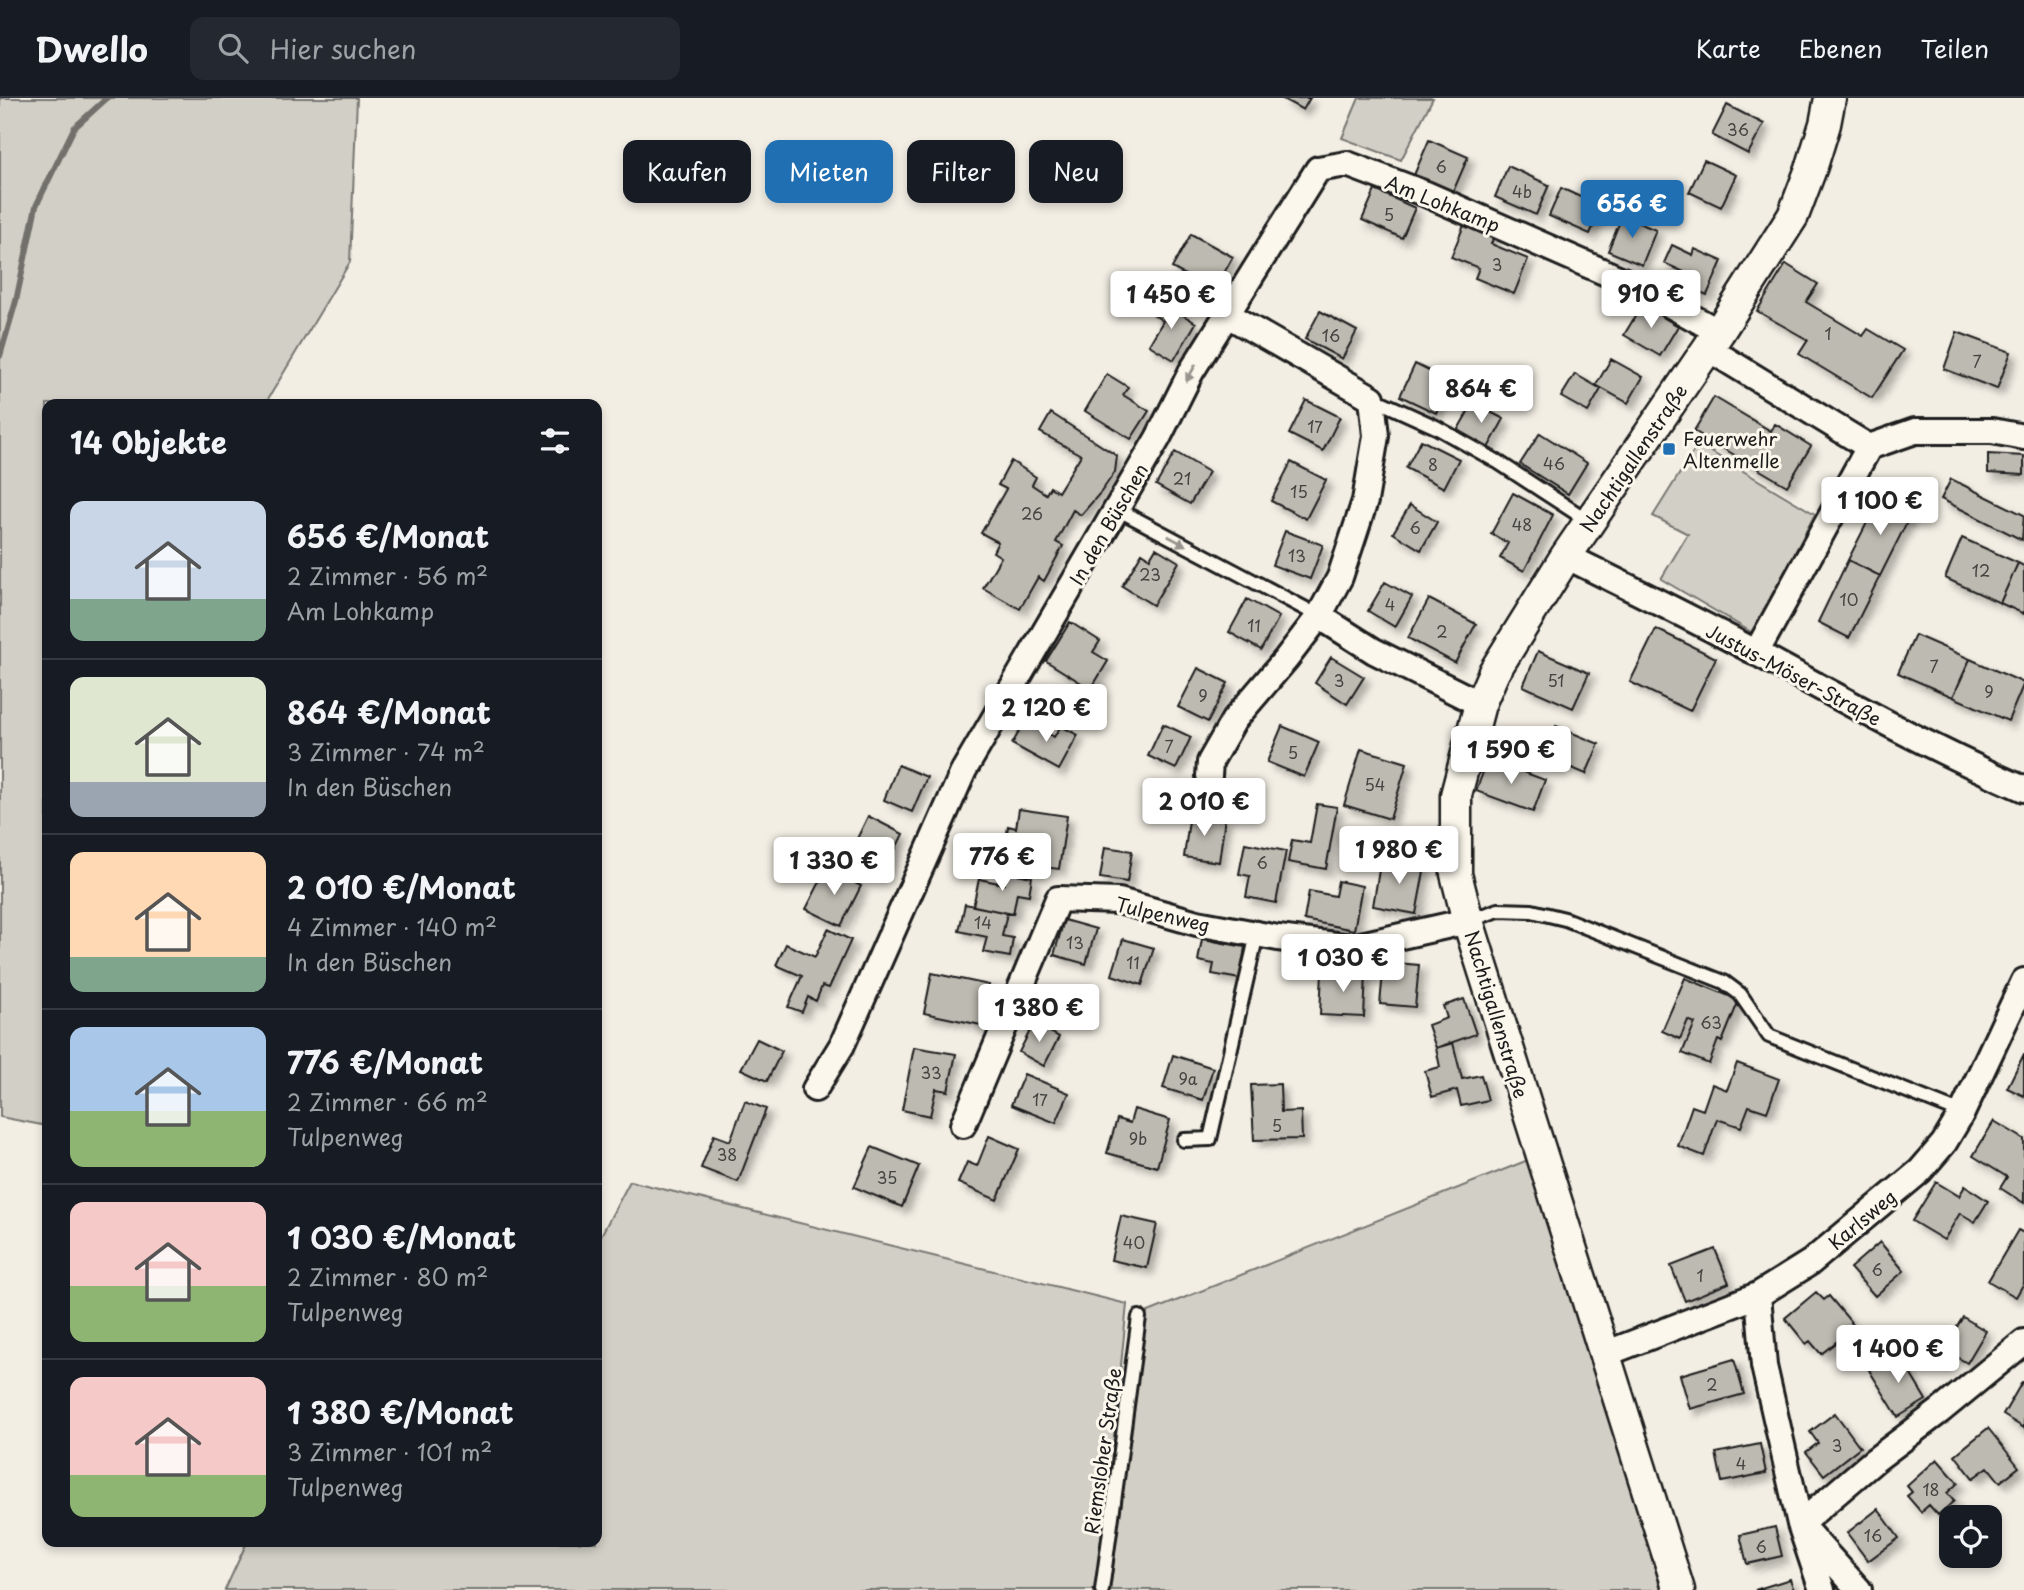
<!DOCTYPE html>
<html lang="de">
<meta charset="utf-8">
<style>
body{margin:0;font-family:"Playpen Sans",sans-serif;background:#242831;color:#f1f3f6;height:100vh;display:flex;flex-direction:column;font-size:26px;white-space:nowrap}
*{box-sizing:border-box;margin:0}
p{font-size:23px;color:#9ea1a6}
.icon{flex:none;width:38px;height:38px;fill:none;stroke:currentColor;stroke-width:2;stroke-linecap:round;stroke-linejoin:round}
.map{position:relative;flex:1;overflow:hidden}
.sheet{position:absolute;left:42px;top:301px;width:560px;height:1148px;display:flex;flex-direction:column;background:#171b24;border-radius:14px;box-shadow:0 4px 10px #0003}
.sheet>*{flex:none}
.top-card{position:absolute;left:623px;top:42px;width:665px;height:63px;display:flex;gap:14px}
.controls{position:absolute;left:1939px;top:1407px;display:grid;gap:14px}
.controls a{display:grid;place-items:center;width:63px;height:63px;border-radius:14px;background:#171b24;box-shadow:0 4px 10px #0003;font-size:35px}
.price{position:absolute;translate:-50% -60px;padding:0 16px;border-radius:7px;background:#fff;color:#222;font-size:23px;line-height:46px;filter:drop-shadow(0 2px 4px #0008)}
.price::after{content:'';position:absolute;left:50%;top:42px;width:21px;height:16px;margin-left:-10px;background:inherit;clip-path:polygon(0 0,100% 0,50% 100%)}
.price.selected{background:#1f6fb2;color:#fff}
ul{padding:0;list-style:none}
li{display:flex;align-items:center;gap:21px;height:175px;padding:0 28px}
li+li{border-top:2px solid #363941}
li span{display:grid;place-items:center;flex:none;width:196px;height:140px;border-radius:14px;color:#555}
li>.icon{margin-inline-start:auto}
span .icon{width:84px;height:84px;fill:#fffc;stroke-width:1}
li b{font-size:30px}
h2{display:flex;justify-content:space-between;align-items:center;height:84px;padding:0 28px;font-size:30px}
.tag{padding:0 24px;border-radius:14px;background:#171b24;box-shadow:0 4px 10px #0003;font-size:24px;line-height:63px}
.tag.selected{background:#1f6fb2;color:#fff}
header{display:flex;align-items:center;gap:42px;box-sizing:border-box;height:98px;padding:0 35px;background:#171b24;border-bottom:2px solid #363941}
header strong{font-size:33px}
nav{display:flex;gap:38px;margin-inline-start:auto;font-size:24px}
.search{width:490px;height:63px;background:#242831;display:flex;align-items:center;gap:18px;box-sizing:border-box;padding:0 24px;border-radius:14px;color:#9ea1a6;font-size:26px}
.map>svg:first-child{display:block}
</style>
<header>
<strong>Dwello</strong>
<div class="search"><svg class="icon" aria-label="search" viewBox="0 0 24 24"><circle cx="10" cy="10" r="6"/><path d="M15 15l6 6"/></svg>Hier suchen</div>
<nav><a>Karte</a><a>Ebenen</a><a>Teilen</a></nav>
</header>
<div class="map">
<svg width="2024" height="1492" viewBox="0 0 2024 1492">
<defs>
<filter id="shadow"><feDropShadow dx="6" dy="6" stdDeviation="3.5" flood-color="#0004"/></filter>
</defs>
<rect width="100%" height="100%" fill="#f2eee4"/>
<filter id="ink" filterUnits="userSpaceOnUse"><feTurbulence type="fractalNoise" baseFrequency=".0143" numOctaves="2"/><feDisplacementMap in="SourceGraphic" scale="14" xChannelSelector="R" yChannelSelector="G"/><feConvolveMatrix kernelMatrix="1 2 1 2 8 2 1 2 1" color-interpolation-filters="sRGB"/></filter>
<g filter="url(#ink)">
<path fill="#d2cfc6" stroke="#777671" stroke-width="2" d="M 0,0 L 357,0 L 350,164 L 265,306 L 47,306 L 47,1028 L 0,1019 Z
M 1359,0 L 1433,0 L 1401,62 L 1342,40 Z
M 1698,346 L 1815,416 L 1753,535 L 1661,481 L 1688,436 L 1653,418 Z
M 1538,1058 L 1661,1492 L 1110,1492 L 1146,1215 Z
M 630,1083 L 1127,1206 L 1099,1492 L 225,1492 L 247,1444 L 597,1444 L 597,1145 Z"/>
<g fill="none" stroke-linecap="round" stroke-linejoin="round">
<path stroke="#716f6b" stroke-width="6" d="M 0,258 L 16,203 L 36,108 L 74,30 L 107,0"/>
</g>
<path fill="#bdbab1" stroke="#1c1c1c" stroke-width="2" filter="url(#shadow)" d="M 1281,0 L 1310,0 L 1303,12 Z
M 1727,7 L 1764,26 L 1748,56 L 1712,37 Z
M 1429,42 L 1468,59 L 1453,94 L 1414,77 Z
M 1704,62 L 1736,77 L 1721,109 L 1689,94 Z
M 1508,68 L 1549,87 L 1536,117 L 1495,99 Z
M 1561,90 L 1602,109 L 1590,136 L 1549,118 Z
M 1375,92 L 1415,110 L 1402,140 L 1362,122 Z
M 1622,118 L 1656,132 L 1642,167 L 1608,153 Z
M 1464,127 L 1494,139 L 1491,146 L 1528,161 L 1514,196 L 1475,180 L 1479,170 L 1451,159 Z
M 1191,136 L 1233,159 L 1214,193 L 1172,170 Z
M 1672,147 L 1693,157 L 1695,151 L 1722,163 L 1707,197 L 1679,185 L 1684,174 L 1664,165 Z
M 1786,166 L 1818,186 L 1806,204 L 1863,238 L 1868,231 L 1903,252 L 1872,300 L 1799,256 L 1808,242 L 1757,213 Z
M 1162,204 L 1196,225 L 1174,262 L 1149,247 L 1163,223 L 1154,217 Z
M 1642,207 L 1678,228 L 1660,258 L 1624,237 Z
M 1320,213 L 1357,233 L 1342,261 L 1305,241 Z
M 1957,234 L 2011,254 L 1997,291 L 1944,271 Z
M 1611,261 L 1643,279 L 1628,305 L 1596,287 Z
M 1415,266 L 1451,284 L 1436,315 L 1400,298 Z
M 1107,276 L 1128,289 L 1123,297 L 1149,313 L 1131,341 L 1085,313 Z
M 1575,276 L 1601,291 L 1588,314 L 1561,299 Z
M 1714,299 L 1771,333 L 1775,326 L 1811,348 L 1787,388 L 1694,333 Z
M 1306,302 L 1340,319 L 1323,353 L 1289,336 Z
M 1473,305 L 1504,321 L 1488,350 L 1457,333 Z
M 1051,315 L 1117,358 L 1115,374 L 1101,394 L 1081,417 L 1073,412 L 1056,444 L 1063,448 L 1044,483 L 1038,479 L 1020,511 L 983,490 L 1001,459 L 993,454 L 998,444 L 981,435 L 1006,391 L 998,387 L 1011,363 L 1036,379 L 1032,387 L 1046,396 L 1050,389 L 1058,394 L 1081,357 L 1040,334 Z
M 1540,335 L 1587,365 L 1568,396 L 1520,366 Z
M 1421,342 L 1459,361 L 1444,390 L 1406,370 Z
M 1175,354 L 1209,374 L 1190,406 L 1156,387 Z
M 1988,356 L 2024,358 L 2024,377 L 1988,375 Z
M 1291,364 L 1326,382 L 1306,421 L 1271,403 Z
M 1951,381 L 2024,417 L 2022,442 L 1941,401 Z
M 1513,395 L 1553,417 L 1524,473 L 1500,460 L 1508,445 L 1491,436 Z
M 1879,401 L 1911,416 L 1880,478 L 1848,462 Z
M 1410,407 L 1437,424 L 1421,452 L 1393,435 Z
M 1285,433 L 1323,447 L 1310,481 L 1272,467 Z
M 1962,440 L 2018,465 L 2000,505 L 1945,480 Z
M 1156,450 L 1179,464 L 1153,507 L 1122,488 L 1142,455 L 1150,460 Z
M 1848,462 L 1880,478 L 1849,540 L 1818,524 Z
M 2018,465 L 2024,468 L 2024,516 L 2000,505 Z
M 1385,484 L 1412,499 L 1395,529 L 1368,513 Z
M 1247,501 L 1279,519 L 1261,552 L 1229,534 Z
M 1429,501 L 1476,526 L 1455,565 L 1408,540 Z
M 1070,524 L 1100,543 L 1093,554 L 1108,563 L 1091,591 L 1046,563 Z
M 1656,531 L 1716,560 L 1690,613 L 1630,584 Z
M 1915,537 L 1970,561 L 1953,599 L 1898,575 Z
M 1538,553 L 1589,575 L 1573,610 L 1523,588 Z
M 1331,559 L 1364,579 L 1347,606 L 1315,585 Z
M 1970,561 L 2024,585 L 2008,623 L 1953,599 Z
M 1198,570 L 1228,585 L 1208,624 L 1178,609 Z
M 1025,623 L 1054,639 L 1061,628 L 1078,637 L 1059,672 L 1012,646 Z
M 1163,626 L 1191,639 L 1176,671 L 1148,658 Z
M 1282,628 L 1319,644 L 1304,679 L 1267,664 Z
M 1556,628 L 1599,646 L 1586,676 L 1543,658 Z
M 1361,651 L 1407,665 L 1390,721 L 1344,707 Z
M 1488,661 L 1545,682 L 1533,714 L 1476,693 Z
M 898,667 L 927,679 L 912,714 L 884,702 Z
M 1317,706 L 1337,709 L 1326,771 L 1288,764 L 1292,742 L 1310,745 Z
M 1019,711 L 1067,718 L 1059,771 L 1003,764 L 1008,728 L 1016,730 Z
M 1190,715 L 1225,720 L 1219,764 L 1184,759 Z
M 868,718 L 903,736 L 884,775 L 849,757 Z
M 1245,745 L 1286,753 L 1276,805 L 1246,799 L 1250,778 L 1239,776 Z
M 1105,749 L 1132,753 L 1127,784 L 1100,780 Z
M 1381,760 L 1425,768 L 1416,816 L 1373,808 Z
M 827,770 L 861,788 L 841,828 L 806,811 Z
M 1007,774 L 1032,779 L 1029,797 L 1017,795 L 1013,816 L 973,808 L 979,781 L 1004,786 Z
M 1338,783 L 1362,788 L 1354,832 L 1304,822 L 1309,793 L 1335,798 Z
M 965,806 L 1007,815 L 1002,838 L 1013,840 L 1010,859 L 983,854 L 987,839 L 959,833 Z
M 1064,822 L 1096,831 L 1086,866 L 1054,857 Z
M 828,831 L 851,842 L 829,890 L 822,888 L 816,903 L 808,899 L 802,914 L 788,909 L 802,878 L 776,867 L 786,846 L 815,859 Z
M 1123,841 L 1154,850 L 1142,887 L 1112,877 Z
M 1202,841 L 1245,849 L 1240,881 L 1212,876 L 1214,866 L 1198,863 Z
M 1384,864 L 1419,867 L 1415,909 L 1380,906 Z
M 1322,873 L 1366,875 L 1364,919 L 1320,917 Z
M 932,875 L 989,887 L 981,927 L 924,915 Z
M 1685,880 L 1739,902 L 1722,944 L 1718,942 L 1709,966 L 1682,955 L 1695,925 L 1688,922 L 1680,941 L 1662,933 Z
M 1464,901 L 1476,936 L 1436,950 L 1428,927 L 1447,920 L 1443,908 Z
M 1034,925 L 1059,939 L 1044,968 L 1019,954 Z
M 757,941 L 782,953 L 767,983 L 741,971 Z
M 1453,945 L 1462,981 L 1481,977 L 1488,1002 L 1461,1008 L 1457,992 L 1432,999 L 1425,973 L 1440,969 L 1436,950 Z
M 914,949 L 956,956 L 948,993 L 936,991 L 930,1018 L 902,1012 Z
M 2024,956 L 2024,998 L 2007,990 Z
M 1173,957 L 1213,970 L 1203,1002 L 1163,990 Z
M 1737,965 L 1779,981 L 1767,1014 L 1749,1008 L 1741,1029 L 1717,1021 L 1704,1058 L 1678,1048 L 1692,1008 L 1703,1012 L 1712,986 L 1727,992 Z
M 1024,976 L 1069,995 L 1056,1025 L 1011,1007 Z
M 1280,986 L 1281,1014 L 1301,1013 L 1302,1041 L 1254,1042 L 1251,987 Z
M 745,1003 L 766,1011 L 738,1084 L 701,1070 L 714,1037 L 730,1043 Z
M 1134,1011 L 1170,1022 L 1157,1069 L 1107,1055 L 1117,1021 L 1130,1025 Z
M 1994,1023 L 2024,1041 L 2024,1105 L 2000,1090 L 2007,1079 L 1973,1058 Z
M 989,1038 L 1019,1051 L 997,1102 L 958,1085 L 967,1064 L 977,1068 Z
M 872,1049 L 919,1068 L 902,1109 L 854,1089 Z
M 1936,1084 L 1959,1098 L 1965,1088 L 1988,1103 L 1975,1124 L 1960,1115 L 1944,1142 L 1912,1123 Z
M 1121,1118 L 1157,1126 L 1147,1170 L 1111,1162 Z
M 2018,1132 L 2024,1135 L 2024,1185 L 2016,1199 L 1988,1183 Z
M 1880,1144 L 1904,1173 L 1875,1198 L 1850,1170 Z
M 1715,1151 L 1729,1185 L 1685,1203 L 1671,1168 Z
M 1816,1194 L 1824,1202 L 1829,1198 L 1855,1229 L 1821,1256 L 1810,1243 L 1806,1246 L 1785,1220 Z
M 1963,1219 L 1986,1233 L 1967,1265 L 1943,1251 Z
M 1898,1255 L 1926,1302 L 1898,1319 L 1869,1272 Z
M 1734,1261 L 1744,1296 L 1690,1311 L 1680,1277 Z
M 2022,1284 L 2024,1285 L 2024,1330 L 2003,1317 Z
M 1835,1315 L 1860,1349 L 1824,1377 L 1806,1354 L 1818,1345 L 1810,1334 Z
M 1988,1330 L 2019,1369 L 2000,1384 L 1988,1369 L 1973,1380 L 1955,1357 Z
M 1760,1346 L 1766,1375 L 1722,1384 L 1716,1355 Z
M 1937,1361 L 1958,1385 L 1947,1395 L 1954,1403 L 1938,1417 L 1929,1407 L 1921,1414 L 1907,1398 L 1912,1394 L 1907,1388 Z
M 1878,1411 L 1899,1440 L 1868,1463 L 1847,1435 Z
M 1775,1429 L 1782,1458 L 1747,1466 L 1740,1437 Z
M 1790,1481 L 1794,1492 L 1755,1492 Z"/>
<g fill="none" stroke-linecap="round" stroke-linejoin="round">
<g stroke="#1c1c1c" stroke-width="18">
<path id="service" d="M 1372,300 L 1436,329 L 1498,364 L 1590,424
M 1117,411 L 1319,518
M 1469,823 L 1498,812 L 1532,813 L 1565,821 L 1724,884 L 1740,896 L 1769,938 L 1962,1015
M 1184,1042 L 1210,1041 L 1257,836
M 1102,1492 L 1139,1219"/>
</g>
<g stroke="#1c1c1c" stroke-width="30">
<path id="minor" d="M 1707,250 L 1869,349 L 1915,333 L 1992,333 L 2024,339
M 1566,458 C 1630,490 1694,521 1757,555 C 1845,603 1932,651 2024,691
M 1319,518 L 1374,553 L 1480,606
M 1756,555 L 1869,349
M 1209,678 L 1210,664 L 1234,622 L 1286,561 L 1319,518 L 1340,479 L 1365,403 L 1376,338 L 1372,300 L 1226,216
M 815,991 L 842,947 L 964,672 L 1158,340 L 1191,274 L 1318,71 L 1347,66 L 1426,96 L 1636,188 L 1719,234
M 963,1027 L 1058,801 L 1119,803 L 1197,825 L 1278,840 L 1352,849 L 1468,823
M 1758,1197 L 1764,1268 L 1800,1426 L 1822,1492
M 1605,1256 L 1758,1197 L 1811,1164 L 1920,1073 L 1944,1045 L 1962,1015 L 2024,883
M 1800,1426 L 1875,1362 L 1940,1313 L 2024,1244
M 1805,1432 L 1859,1492"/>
</g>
<g stroke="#1c1c1c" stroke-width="35">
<path id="tertiary" d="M 1679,1492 L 1468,823 L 1456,776 L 1456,697 L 1480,606 L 1494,574 L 1566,458 L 1719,234 L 1793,118 L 1812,68 L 1825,26 L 1830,0"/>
</g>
<use href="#service" stroke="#fbf7ec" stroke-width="12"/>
<use href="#minor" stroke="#fbf7ec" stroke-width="24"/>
<use href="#tertiary" stroke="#fbf7ec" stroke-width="30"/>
</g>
<defs><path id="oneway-solid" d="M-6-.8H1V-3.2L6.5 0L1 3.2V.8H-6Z" transform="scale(1.75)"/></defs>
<g fill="#97948e">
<use href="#oneway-solid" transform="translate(1191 275) rotate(119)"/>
<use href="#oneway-solid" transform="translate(1177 443) rotate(28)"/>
</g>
</g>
<rect fill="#1f6fb2" stroke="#fbf7ec" stroke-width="2.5" x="1662" y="344" width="14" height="14" rx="3.5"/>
<g text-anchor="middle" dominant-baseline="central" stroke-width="6" stroke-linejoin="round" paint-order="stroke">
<g font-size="16" fill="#444441">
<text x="1738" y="31">36</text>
<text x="1441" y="68">6</text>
<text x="1522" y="93">4b</text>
<text x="1389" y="116">5</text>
<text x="1497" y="166">3</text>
<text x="1828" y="235">1</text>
<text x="1331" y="237">16</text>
<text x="1977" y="263">7</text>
<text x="1315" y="328">17</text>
<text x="1554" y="365">46</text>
<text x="1433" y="366">8</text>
<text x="1182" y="380">21</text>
<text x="1299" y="393">15</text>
<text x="1032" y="415">26</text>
<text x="1522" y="426">48</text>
<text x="1415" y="429">6</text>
<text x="1297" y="457">13</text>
<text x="1981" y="472">12</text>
<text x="1150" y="476">23</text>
<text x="1849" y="501">10</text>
<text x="1390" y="506">4</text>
<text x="1254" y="527">11</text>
<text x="1442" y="533">2</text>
<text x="1934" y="568">7</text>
<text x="1339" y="582">3</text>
<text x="1556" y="582">51</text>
<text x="1989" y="593">9</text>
<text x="1203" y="597">9</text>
<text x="1169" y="648">7</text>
<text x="1293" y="654">5</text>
<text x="1375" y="686">54</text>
<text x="1262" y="764">6</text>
<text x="983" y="824">14</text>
<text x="1075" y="844">13</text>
<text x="1133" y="864">11</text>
<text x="1711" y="924">63</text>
<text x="931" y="974">33</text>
<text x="1188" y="980">9a</text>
<text x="1040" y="1001">17</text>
<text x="1277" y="1027">5</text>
<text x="1138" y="1040">9b</text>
<text x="727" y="1056">38</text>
<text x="887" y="1079">35</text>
<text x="1134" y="1144">40</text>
<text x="1877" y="1171">6</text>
<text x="1700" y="1177">1</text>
<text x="1712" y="1286">2</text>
<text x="1837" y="1347">3</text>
<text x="1741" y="1365">4</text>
<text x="1931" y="1391">18</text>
<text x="1873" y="1437">16</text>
<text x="1761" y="1448">6</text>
</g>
<g font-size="19" fill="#1c1c1c" stroke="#fbf7ec">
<text transform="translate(1443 105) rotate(22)">Am Lohkamp</text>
<text transform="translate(1633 360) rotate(-56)">Nachtigallenstraße</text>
<text transform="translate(1108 426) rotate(-60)">In den Büschen</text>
<text transform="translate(1794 576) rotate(28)">Justus-Möser-Straße</text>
<text transform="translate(1163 816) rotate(13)">Tulpenweg</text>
<text transform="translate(1497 916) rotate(73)">Nachtigallenstraße</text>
<text transform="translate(1862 1121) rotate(-40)">Karlsweg</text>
<text transform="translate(1102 1353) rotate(-82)">Riemsloher Straße</text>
</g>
<g font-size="19" fill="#1c1c1c" stroke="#fbf7ec" text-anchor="start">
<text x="1683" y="340">Feuerwehr<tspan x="1683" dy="22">Altenmelle</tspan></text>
</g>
</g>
</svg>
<div class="controls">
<a><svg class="icon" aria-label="locate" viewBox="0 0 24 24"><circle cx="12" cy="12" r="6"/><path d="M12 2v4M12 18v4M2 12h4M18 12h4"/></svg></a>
</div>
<b class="price selected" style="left:1632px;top:142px">656 €</b>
<b class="price" style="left:1651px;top:232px">910 €</b>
<b class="price" style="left:1171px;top:233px">1 450 €</b>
<b class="price" style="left:1481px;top:327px">864 €</b>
<b class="price" style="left:1880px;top:439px">1 100 €</b>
<b class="price" style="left:1046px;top:646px">2 120 €</b>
<b class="price" style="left:1511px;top:688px">1 590 €</b>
<b class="price" style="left:1204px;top:740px">2 010 €</b>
<b class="price" style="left:1399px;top:788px">1 980 €</b>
<b class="price" style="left:1002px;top:795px">776 €</b>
<b class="price" style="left:834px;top:799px">1 330 €</b>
<b class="price" style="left:1343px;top:896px">1 030 €</b>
<b class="price" style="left:1039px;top:946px">1 380 €</b>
<b class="price" style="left:1898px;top:1287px">1 400 €</b>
<div class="top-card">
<a class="tag">Kaufen</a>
<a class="tag selected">Mieten</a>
<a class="tag">Filter</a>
<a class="tag">Neu</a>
</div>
<section class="sheet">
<h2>14 Objekte<svg class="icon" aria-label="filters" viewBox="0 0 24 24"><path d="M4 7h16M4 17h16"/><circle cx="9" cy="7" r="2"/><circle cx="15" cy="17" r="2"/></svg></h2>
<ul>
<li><span style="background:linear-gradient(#c9d6e8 70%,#7fa58c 0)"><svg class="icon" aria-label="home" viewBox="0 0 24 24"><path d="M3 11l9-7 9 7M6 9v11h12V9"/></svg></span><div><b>656 €/Monat</b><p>2 Zimmer · 56 m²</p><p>Am Lohkamp</p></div></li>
<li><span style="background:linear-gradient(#dfe7d0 75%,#9aa5b1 0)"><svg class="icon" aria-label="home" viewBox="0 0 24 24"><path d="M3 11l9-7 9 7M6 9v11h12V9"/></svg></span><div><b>864 €/Monat</b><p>3 Zimmer · 74 m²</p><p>In den Büschen</p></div></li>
<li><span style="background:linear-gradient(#ffd9b3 75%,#7fa58c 0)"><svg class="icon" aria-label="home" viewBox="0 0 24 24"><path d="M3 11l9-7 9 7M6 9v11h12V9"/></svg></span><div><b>2 010 €/Monat</b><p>4 Zimmer · 140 m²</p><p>In den Büschen</p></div></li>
<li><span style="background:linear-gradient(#a9c7e8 60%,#8fb573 0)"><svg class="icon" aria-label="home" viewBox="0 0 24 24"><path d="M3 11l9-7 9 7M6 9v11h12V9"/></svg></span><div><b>776 €/Monat</b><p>2 Zimmer · 66 m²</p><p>Tulpenweg</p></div></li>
<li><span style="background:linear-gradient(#f6c9c9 60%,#8fb573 0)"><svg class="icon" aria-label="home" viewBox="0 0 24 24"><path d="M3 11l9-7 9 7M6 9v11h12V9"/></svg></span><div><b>1 030 €/Monat</b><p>2 Zimmer · 80 m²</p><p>Tulpenweg</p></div></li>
<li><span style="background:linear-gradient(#f6c9c9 70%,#8fb573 0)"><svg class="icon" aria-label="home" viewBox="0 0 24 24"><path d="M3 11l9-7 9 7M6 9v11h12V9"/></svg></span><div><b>1 380 €/Monat</b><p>3 Zimmer · 101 m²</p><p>Tulpenweg</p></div></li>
</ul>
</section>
</div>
